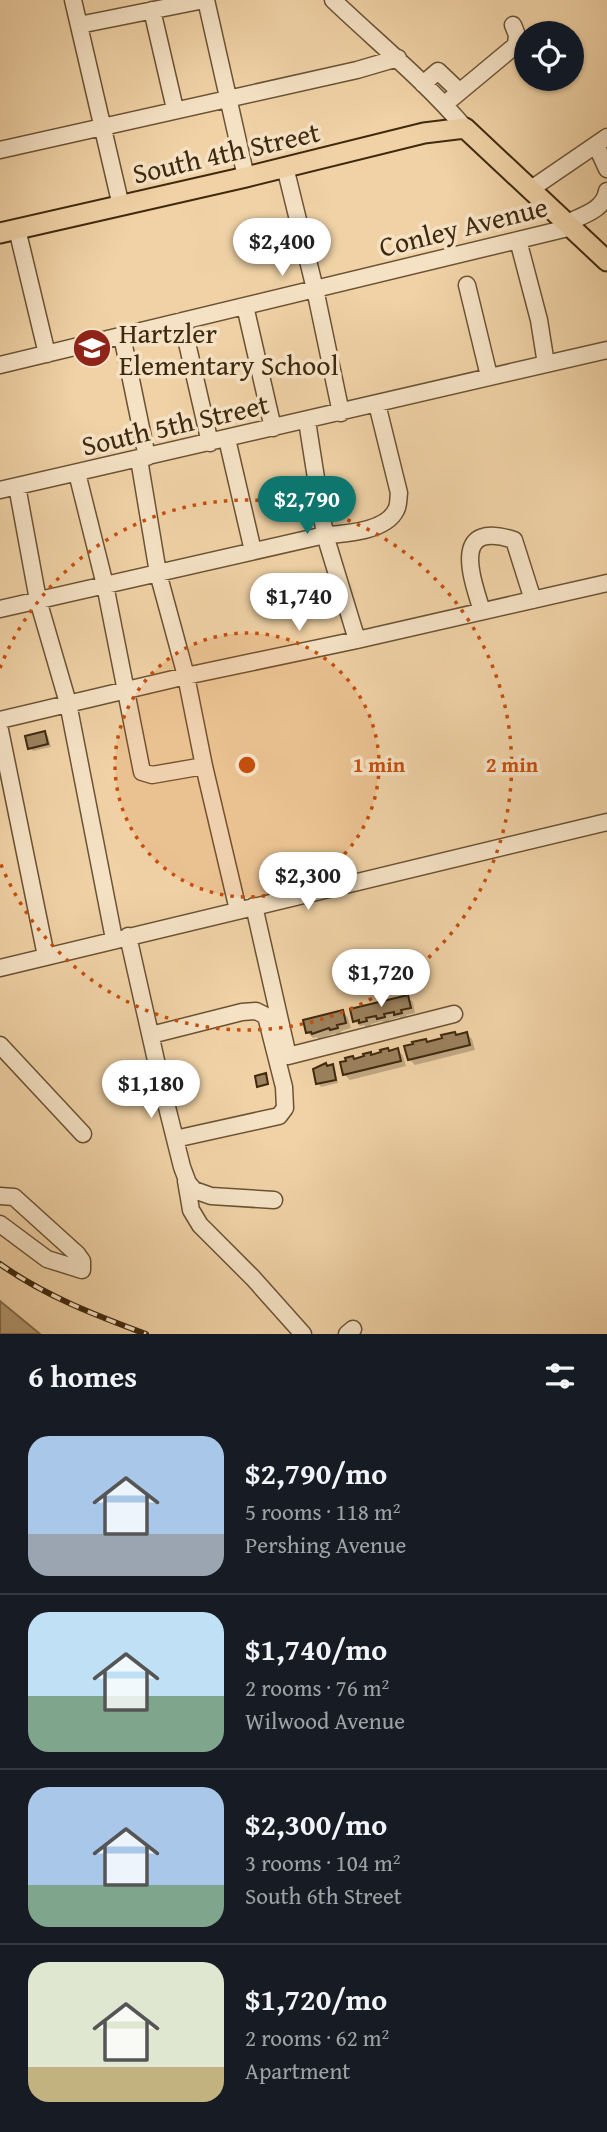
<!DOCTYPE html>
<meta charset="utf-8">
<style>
body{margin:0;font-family:"Gentium Book Plus",serif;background:#242831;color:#f1f3f6;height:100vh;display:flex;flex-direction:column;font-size:26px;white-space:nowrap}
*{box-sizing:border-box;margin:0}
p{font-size:23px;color:#9ea1a6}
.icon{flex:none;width:38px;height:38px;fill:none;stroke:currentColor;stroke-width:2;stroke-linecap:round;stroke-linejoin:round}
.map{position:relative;height:1334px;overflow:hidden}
.drawer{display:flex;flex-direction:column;background:#171b24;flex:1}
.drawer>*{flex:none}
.buttons{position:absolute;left:514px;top:21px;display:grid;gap:14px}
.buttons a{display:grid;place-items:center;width:70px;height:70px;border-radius:50%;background:#171b24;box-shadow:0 2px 5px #0004;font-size:35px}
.price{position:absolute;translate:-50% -60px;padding:0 16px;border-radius:24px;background:#fff;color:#222;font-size:23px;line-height:46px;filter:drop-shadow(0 2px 4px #0008)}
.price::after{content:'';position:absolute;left:50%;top:42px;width:21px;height:16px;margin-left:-10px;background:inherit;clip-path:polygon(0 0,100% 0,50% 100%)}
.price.current{background:#0f766e;color:#fff}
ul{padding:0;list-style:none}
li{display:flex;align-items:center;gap:21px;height:175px;padding:0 28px}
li+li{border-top:2px solid #363941}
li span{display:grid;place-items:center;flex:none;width:196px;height:140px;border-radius:21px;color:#555}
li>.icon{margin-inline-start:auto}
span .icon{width:84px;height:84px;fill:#fffc;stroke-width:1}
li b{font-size:30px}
h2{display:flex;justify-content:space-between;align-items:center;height:84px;padding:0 28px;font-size:30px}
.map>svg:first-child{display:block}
</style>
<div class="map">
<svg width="607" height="1334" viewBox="0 0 607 1334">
<rect width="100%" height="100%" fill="#f0d2a6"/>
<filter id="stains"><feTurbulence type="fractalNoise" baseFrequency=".00286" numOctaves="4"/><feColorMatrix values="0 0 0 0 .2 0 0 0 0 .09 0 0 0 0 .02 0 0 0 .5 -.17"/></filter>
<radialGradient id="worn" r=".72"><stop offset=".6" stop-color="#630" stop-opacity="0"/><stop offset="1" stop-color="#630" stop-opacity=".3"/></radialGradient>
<path fill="#b49972" stroke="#856c4a" stroke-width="2" d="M 0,1301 L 40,1334 L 0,1334 Z"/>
<path fill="#0003" d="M 45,733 L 48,736 L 51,747 L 33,751 L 30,748 Z
M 407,997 L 413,1002 L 415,1013 L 406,1015 L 407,1018 L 402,1019 L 399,1017 L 389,1020 L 389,1022 L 384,1023 L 382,1021 L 371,1024 L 371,1026 L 366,1028 L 364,1025 L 360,1026 L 355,1021 Z
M 343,1012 L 348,1018 L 351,1028 L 341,1031 L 342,1034 L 337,1035 L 335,1033 L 319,1039 L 317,1037 L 313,1038 L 307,1032 Z
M 467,1034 L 472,1039 L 475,1050 L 415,1065 L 409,1059 L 415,1046 L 426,1040 L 428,1043 Z
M 388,1050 L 390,1052 L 398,1050 L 403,1056 L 406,1066 L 350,1080 L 344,1074 L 355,1060 Z
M 332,1066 L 335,1070 L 338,1083 L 321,1087 L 318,1083 L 328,1067 Z"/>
<path fill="#9b815d" stroke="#3f290e" stroke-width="2" d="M 45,731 L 48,744 L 28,749 L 25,736 Z
M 408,995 L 411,1008 L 401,1010 L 402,1013 L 394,1015 L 394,1012 L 384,1014 L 385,1017 L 377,1019 L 376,1016 L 366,1018 L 367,1021 L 359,1023 L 359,1020 L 353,1022 L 350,1009 Z
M 343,1010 L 346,1023 L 337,1025 L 338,1028 L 330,1030 L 329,1028 L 312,1034 L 311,1032 L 306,1033 L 303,1020 Z
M 455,1032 L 456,1035 L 467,1032 L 470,1045 L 408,1060 L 404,1046 L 413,1044 L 412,1042 L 426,1039 L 427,1042 L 442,1038 L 441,1035 Z
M 388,1048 L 389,1051 L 398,1048 L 401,1061 L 343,1075 L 340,1062 L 346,1061 L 345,1058 L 353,1056 L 354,1059 L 364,1056 L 363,1054 L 371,1052 L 371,1055 L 381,1052 L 380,1050 Z
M 326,1063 L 327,1066 L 333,1064 L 336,1080 L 316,1084 L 313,1069 Z
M 266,1073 L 268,1084 L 257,1087 L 255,1076 Z"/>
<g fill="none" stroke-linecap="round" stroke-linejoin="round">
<g stroke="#6b5334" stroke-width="19">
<path id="minor" d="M 73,0 L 121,206
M 206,0 L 246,177
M 333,0 C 377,42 425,81 465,128
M 152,10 L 175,109
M 79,25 L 204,0
M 423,84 L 438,71 L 459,91
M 445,104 L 516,45 L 517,35 L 513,25
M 596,145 L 607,169
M 0,150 L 357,70 L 398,58
M 285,167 L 315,289 L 341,413
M 531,189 L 607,137
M 567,223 C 583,215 604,210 607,191
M 17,229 L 47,354
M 518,240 L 539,320 L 546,364
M 467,285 L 489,376
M 245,306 L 273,428
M 182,321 L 210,443
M 122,336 L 147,457
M 0,365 L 572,227
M 307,421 L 325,535 L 357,640
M 227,439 L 253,551
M 139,459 L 158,573 L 186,676 L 204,766 L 238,910
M 77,473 L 105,585 L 142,772 L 152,775 L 204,766
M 17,486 L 38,600 L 68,703 L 114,939
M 0,490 L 607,350
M 0,609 L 325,535 C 346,534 386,531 396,510 C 399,505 398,499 399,493 L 377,404
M 482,611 C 471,576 451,520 514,540 L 533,600
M 0,720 L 186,676 L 357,640 L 607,583
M 0,730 L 46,956
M 254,906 L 288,1056 L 454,1014
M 128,936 L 162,1087 L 182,1167 L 188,1183 L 194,1190 L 211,1196 L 274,1200
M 0,968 L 607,822
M 151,1035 L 242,1012 L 256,1011 L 266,1016 L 284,1087 L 285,1108 L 279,1116 L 175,1139
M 0,1045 L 83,1134
M 186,1181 L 191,1210 L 200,1225 L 253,1278 L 303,1334
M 0,1196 L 14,1197 L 77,1254 L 82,1261 L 82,1270 L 47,1259 L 0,1224
M 347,1334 L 353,1329"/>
</g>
<g stroke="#3f290e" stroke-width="23">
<path id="major" d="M 0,233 L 246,177 L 424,133 L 465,128 L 607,261"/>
</g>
<use href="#minor" stroke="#f5e2c5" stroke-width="16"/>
<use href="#major" stroke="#f0d2a6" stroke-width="19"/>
<g stroke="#3f290e" stroke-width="6">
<path id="rail" d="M 0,1264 C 45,1296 95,1315 146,1334"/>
</g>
<use href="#rail" stroke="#f5e2c5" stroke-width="3.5" stroke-dasharray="10" stroke-linecap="butt"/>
</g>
<circle cx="247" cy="765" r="132" fill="#c64f0c" fill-opacity=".12"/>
<g fill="none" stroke="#c64f0c" stroke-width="3.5" stroke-dasharray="3.5 7">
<circle cx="247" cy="765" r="132"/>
<path d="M0 668A265 265 0 1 1 0 862"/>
</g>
<defs>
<g id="school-disc" transform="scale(2.0125)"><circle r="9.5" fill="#8f2418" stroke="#f5e2c5"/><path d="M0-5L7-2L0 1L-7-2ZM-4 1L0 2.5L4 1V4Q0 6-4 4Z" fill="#fff"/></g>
</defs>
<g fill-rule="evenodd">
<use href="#school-disc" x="92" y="348"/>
</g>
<g text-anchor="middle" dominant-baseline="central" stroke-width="7" stroke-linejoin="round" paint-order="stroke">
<g font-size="28" fill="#3f290e" stroke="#f5e2c5">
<text transform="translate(226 152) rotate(-13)">South 4th Street</text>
<text transform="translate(463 226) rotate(-14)">Conley Avenue</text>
<text transform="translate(175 424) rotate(-13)">South 5th Street</text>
</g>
<g font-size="28" fill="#3f290e" stroke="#f5e2c5" text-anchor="start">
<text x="119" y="332">Hartzler<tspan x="119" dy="32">Elementary School</tspan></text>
</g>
</g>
<circle cx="247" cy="765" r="10" fill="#c64f0c" stroke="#f5e2c5" stroke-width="3.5"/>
<g font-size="21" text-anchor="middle" font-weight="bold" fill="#c64f0c" stroke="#f5e2c5" stroke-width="7" stroke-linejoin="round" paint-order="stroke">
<text x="379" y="772">1 min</text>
<text x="512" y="772">2 min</text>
</g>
<rect width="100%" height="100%" filter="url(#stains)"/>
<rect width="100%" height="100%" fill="url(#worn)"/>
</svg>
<div class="buttons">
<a><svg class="icon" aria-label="locate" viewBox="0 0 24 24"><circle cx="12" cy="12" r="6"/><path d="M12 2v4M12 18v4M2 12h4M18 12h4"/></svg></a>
</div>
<b class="price" style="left:282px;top:278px">$2,400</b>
<b class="price current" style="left:307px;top:536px">$2,790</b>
<b class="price" style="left:299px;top:633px">$1,740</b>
<b class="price" style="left:308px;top:912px">$2,300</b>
<b class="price" style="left:381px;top:1009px">$1,720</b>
<b class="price" style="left:151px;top:1120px">$1,180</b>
</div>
<section class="drawer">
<h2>6 homes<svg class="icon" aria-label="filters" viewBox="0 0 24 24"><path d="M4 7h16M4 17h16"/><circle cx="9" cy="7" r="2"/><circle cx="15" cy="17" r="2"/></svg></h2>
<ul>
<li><span style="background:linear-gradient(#a9c7e8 70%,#9aa5b1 0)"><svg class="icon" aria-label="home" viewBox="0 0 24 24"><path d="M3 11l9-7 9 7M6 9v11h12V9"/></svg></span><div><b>$2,790/mo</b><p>5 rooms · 118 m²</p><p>Pershing Avenue</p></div></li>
<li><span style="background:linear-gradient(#bfe0f5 60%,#7fa58c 0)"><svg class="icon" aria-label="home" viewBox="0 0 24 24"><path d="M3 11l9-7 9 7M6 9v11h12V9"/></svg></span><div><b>$1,740/mo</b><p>2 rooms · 76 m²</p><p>Wilwood Avenue</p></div></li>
<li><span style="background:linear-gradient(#a9c7e8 70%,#7fa58c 0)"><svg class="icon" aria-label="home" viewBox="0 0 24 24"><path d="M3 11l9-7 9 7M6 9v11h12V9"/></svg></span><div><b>$2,300/mo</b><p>3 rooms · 104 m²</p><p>South 6th Street</p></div></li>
<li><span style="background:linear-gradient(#dfe7d0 75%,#c2b280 0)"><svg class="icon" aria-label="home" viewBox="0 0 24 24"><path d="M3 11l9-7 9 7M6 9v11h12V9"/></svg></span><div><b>$1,720/mo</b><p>2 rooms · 62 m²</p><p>Apartment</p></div></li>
</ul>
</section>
